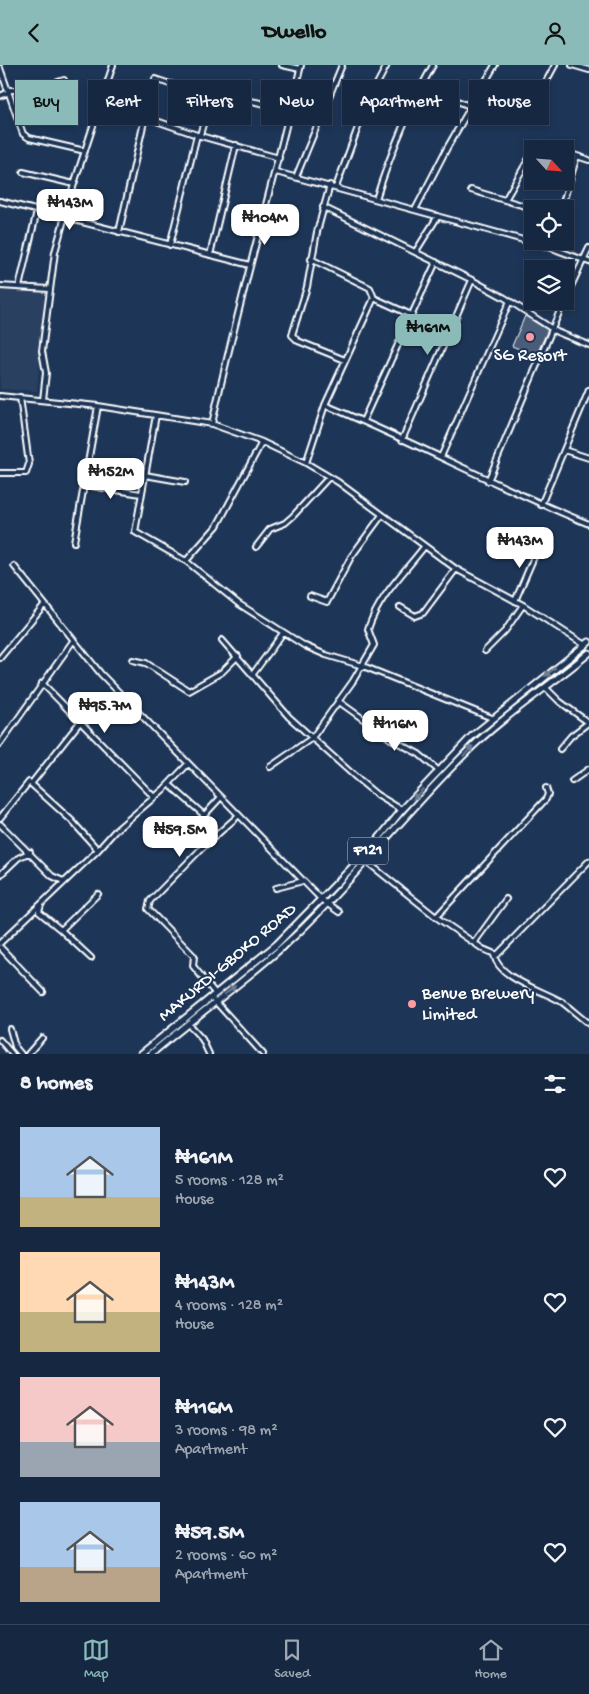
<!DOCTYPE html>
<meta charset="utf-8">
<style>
body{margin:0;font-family:"Gochi Hand",sans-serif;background:#23344c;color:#f1f3f6;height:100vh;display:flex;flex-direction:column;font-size:19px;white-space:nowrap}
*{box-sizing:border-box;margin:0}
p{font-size:16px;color:#9ea6b1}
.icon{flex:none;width:28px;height:28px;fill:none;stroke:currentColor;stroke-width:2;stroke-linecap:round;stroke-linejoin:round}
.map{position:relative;height:989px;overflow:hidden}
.panel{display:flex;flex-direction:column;background:#162841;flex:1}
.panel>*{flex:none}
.top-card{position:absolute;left:15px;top:15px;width:560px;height:45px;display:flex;gap:10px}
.needle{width:32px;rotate:116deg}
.tools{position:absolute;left:524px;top:75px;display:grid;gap:10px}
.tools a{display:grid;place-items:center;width:50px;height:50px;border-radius:0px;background:#162841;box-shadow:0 2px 8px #0003,0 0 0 1px #35445a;font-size:25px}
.price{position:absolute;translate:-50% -42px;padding:0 11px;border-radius:10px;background:#fff;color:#222;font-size:16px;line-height:32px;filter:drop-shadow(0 1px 2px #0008)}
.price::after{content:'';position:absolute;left:50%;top:30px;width:15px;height:11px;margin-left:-8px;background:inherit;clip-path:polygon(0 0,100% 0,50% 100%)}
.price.current{background:#8bbbb9;color:#111}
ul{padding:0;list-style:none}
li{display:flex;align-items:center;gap:15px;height:125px;padding:0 20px}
li span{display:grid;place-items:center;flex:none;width:140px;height:100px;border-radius:0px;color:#555}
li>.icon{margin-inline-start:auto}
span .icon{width:60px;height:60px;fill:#fffc;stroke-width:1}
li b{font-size:21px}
h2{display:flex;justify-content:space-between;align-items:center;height:60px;padding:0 20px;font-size:21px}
.pill{padding:0 18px;border-radius:0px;background:#162841;box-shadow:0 2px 8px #0003,0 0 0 1px #35445a;font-size:18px;line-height:45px}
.pill.current{background:#8bbbb9;color:#111}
header{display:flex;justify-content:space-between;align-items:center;height:65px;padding:0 20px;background:#8bbbb9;color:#111;font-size:22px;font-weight:700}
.tab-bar{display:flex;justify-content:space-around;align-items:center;height:70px;border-top:1px solid #35445a;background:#162841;font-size:14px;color:#9ea6b1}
.tab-bar a{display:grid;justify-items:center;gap:2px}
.tab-bar .current{color:#8bbbb9}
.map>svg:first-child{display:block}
</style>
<header><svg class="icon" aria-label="back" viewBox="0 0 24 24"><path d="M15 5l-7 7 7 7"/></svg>Dwello<svg class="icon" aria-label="person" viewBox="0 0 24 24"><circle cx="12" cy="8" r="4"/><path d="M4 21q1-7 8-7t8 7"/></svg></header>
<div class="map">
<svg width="589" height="989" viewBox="0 0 589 989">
<rect width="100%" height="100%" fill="#1d3557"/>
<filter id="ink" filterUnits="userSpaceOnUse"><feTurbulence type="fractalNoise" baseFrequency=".02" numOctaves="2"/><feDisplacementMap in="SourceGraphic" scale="10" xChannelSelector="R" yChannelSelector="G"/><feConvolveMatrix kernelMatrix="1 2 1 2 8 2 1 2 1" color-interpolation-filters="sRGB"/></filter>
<g filter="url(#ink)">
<path fill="#2a4161" d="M 0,224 L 45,228 L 37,326 L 0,324 Z"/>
<path fill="#4a5d79" stroke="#fff" d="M 525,251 L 548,265 L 536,291 L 512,281 Z"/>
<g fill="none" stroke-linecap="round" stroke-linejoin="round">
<g stroke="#fff" stroke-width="8">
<path id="minor" d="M 282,0 L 300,4
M 572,0 L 589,5
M 0,3 L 23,69 L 29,73 L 85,86
M 421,21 L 472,42
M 8,25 L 33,25 L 64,15
M 0,31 L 9,27
M 534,39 L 555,0
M 147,52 L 155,14 L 170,19 L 289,44
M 200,70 L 212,28
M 535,84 L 538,80 L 542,79 L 555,84
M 565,87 L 589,95
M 23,107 L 74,119
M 276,107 L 549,182 L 589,197
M 296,112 L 342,0
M 330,120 L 317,167 L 307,222 L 292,270 L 298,276 L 345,295
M 336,122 L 367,38 L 387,0
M 471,125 L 535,144
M 376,134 C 391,87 409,43 433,0
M 505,135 L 532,88
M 0,136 L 250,200
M 323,142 L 472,215 L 505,233 L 557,267 L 589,280
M 561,144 L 577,91
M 415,145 L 447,83 L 495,0
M 119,167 L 145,52 L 197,70 L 279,93
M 170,180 L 197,70
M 416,186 L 438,151
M 210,190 L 236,80
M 311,194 L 370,223 L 374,233 L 411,250
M 0,221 L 49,224
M 19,222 L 37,146
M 565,234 L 589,183
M 0,331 L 98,341 L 212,359 L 262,377 L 306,398 L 338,417 L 456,504 L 523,540 L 585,580
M 43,335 L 46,308 L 42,286 L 55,187 L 74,119 L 113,0
M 325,340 C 415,377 499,423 589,459
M 156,350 L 135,467 L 186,496 L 239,539 L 305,581 L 326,590 L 363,601 L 492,653
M 363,356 L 436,197
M 212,359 C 238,238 273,120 301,0
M 402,375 L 472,215
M 564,385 L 589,393
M 441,392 L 509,238
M 306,398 L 325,340 L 374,233
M 0,408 L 26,408 L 29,399 L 20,332
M 145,410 L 185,417
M 488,416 L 564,236
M 85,420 L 141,429
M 541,440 L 589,325
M 74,477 L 98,341
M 256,482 L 270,464 L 285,458 L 293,451 L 329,412
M 186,496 L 217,461 L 262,377
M 14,501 L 101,609 L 322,835 L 339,847
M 310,531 L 327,537 L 351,492 L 382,450
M 515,536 L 540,478
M 400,542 L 415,551 L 423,548 L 456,504
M 222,575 L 289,652 L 359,715 L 377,730 L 402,745
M 485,586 L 505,566 L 523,540
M 0,593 L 44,540
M 133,595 L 146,598 L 189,626 L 222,607 L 238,591
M 253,609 L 283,568
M 42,618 L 154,732
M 545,622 L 559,636 L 589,658
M 338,636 L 391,674 L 419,689 L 439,706
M 0,679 L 73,576
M 560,684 L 571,671 L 588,658
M 270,702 L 312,673 L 353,616 L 374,580 L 368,564 C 379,531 403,509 424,482
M 572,716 L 589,704
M 31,719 L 80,657
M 171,721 L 204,750
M 0,753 L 29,717 L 71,755 L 98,785
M 0,759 L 52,811 L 63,816
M 187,769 L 221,732
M 366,796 L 436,852 L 483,884 L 497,890 L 589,796
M 0,810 L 18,793 L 30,787
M 276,823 L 303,816
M 41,840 L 39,847 L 61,865 L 98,829
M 436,852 L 546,734 L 548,729 L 546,723
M 61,865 L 91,893
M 0,878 L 98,785 L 115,766 L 164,724 L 188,699
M 474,878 L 506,834
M 0,882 L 43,927
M 494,890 C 499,914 542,925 562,937 C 571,944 580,952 589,959
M 215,928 L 193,901 L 194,891 L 148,844 L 150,836 L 202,783 L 239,750
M 214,935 L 263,989
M 188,959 L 202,974 L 209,989
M 10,964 L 15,982 L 21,989
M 0,975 L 12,989
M 28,989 L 42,973"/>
</g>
<g stroke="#fff" stroke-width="9">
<path id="major" d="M 141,989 L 277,879 L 371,783 L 402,745 L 472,671 L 589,577
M 151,989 C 200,947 254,910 300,866 C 361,807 412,739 474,680 C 510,646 551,620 589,588"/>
</g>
<use href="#minor" stroke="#1d3557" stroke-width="4"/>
<use href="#major" stroke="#1d3557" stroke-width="5"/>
</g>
<defs><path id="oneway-solid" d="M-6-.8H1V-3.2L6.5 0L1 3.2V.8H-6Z" transform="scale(1.25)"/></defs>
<g fill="#6c7c92">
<use href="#oneway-solid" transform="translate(550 607) rotate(142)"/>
<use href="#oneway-solid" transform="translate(468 686) rotate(-46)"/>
<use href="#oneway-solid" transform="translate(418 729) rotate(133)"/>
<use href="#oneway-solid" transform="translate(230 925) rotate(-39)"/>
</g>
</g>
<g fill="#ff9aa2" stroke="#1d3557" stroke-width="2">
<circle cx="530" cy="272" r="5"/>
<circle cx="412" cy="939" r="5"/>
</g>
<g text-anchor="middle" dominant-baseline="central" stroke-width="4" stroke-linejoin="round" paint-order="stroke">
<rect fill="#1d3557" stroke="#bbc2cd" stroke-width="1" x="348" y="772.5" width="40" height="27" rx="4"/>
<g font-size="16" font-weight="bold" fill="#fff">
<text x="368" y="786">F121</text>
</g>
<g font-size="18" fill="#fff" stroke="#1d3557">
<text x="530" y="291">SG Resort</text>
<text x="422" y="929" text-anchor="start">Benue Brewery<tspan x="422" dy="21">Limited</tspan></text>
</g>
<g font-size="18" fill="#fff" stroke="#1d3557">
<text transform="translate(228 898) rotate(-40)">MAKURDI-GBOKO ROAD</text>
</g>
</g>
</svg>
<div class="tools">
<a><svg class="needle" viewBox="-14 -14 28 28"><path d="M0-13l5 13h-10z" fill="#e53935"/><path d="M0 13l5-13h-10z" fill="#9ea6b1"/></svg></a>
<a><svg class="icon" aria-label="locate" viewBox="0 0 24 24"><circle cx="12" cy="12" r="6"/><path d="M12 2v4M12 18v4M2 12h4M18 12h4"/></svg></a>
<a><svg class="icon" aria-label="layers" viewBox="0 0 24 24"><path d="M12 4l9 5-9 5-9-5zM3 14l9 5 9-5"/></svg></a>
</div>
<b class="price" style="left:70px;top:166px">₦143M</b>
<b class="price" style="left:265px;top:181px">₦104M</b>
<b class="price current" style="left:428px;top:291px">₦161M</b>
<b class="price" style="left:111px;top:435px">₦152M</b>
<b class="price" style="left:520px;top:504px">₦143M</b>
<b class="price" style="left:105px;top:669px">₦95.7M</b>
<b class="price" style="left:395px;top:687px">₦116M</b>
<b class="price" style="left:180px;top:793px">₦59.5M</b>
<div class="top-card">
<a class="pill current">Buy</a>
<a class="pill">Rent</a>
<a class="pill">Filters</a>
<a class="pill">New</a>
<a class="pill">Apartment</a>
<a class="pill">House</a>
</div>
</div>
<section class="panel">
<h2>8 homes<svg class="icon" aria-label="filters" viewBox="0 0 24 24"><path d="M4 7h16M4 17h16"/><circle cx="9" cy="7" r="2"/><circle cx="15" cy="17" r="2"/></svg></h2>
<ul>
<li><span style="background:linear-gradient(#a9c7e8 70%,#c2b280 0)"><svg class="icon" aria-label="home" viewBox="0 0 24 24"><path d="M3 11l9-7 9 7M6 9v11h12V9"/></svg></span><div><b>₦161M</b><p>5 rooms · 128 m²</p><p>House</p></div><svg class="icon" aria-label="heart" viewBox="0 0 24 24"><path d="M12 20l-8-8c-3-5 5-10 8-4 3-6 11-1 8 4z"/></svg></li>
<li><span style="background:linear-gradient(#ffd9b3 60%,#c2b280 0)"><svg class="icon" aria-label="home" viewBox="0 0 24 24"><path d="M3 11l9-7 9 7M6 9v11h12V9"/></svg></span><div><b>₦143M</b><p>4 rooms · 128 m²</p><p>House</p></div><svg class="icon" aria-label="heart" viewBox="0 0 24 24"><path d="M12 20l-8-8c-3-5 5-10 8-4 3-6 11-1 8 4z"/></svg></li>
<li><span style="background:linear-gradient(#f6c9c9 65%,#9aa5b1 0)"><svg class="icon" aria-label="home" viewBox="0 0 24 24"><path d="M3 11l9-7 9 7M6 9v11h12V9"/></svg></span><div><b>₦116M</b><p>3 rooms · 98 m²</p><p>Apartment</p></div><svg class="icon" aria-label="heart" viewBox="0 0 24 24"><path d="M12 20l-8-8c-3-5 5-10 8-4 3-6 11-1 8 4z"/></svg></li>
<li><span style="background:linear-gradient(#a9c7e8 65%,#b9a48a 0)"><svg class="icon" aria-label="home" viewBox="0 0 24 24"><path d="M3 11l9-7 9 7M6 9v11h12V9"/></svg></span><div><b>₦59.5M</b><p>2 rooms · 60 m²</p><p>Apartment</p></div><svg class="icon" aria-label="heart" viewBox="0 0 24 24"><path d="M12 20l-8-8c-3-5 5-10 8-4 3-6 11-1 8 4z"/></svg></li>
</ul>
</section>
<nav class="tab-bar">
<a class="current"><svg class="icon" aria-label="map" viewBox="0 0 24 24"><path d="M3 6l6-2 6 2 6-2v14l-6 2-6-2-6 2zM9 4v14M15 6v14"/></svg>Map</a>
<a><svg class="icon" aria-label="saved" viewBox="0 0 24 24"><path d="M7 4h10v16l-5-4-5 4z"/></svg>Saved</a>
<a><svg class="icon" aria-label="home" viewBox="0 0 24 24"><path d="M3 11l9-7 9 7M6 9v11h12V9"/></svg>Home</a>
</nav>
